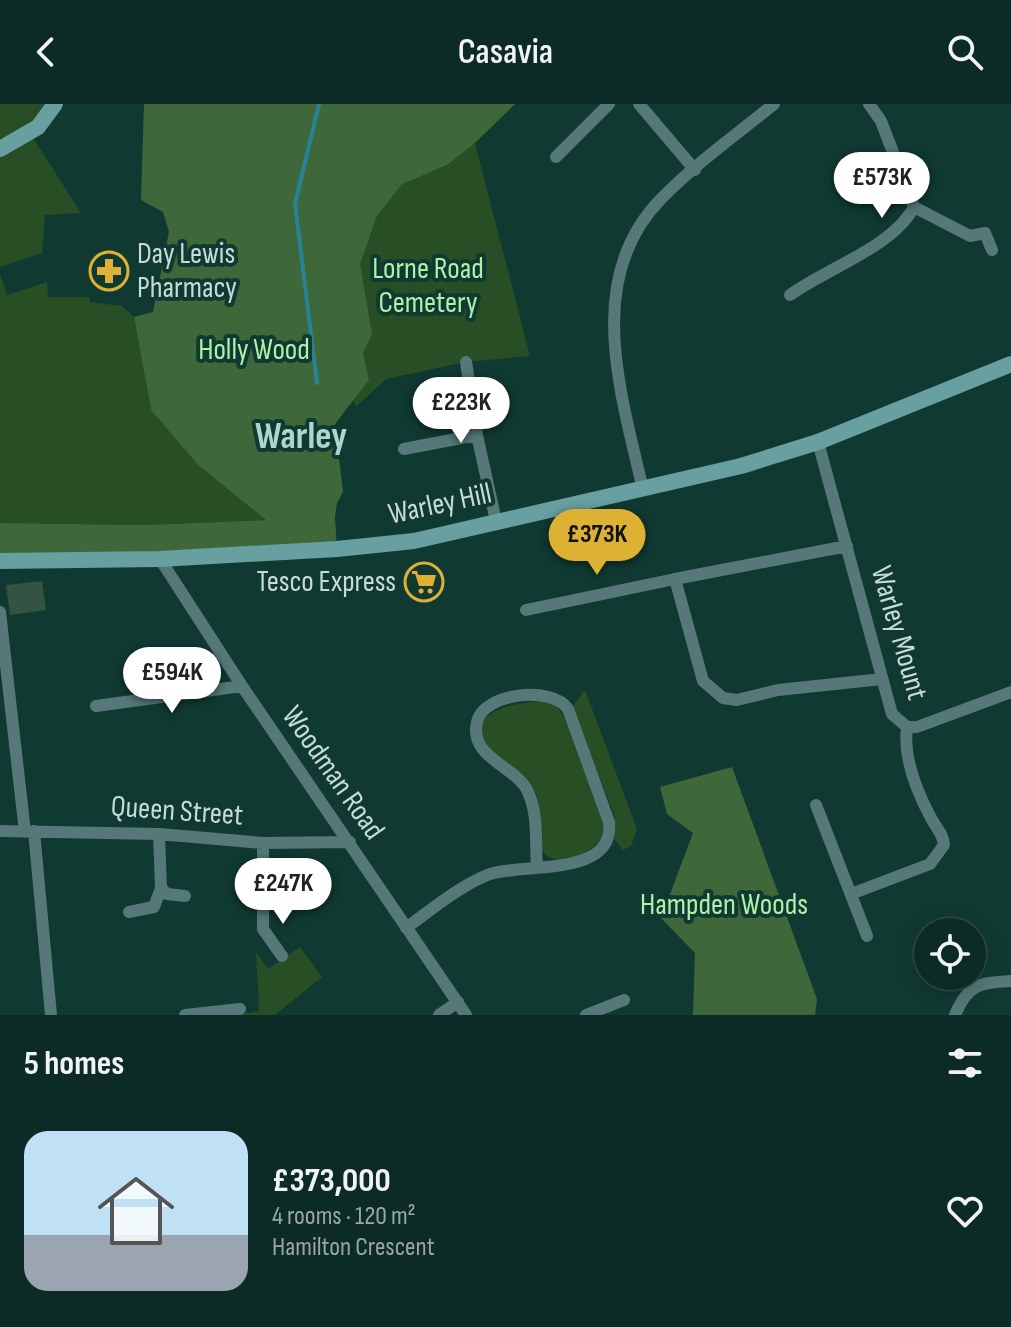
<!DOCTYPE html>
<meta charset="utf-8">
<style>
body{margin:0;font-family:"Sofia Sans Condensed",sans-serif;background:#1a3732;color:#f1f3f6;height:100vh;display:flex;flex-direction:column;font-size:30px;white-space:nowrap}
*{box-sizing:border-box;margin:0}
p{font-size:26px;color:#9aa7a7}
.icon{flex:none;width:44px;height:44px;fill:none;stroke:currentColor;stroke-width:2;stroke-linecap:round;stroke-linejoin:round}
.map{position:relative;height:911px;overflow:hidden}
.panel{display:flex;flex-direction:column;background:#0c2b26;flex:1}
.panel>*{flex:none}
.tools{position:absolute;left:914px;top:814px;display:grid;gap:16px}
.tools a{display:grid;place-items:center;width:72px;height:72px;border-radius:50%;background:#0c2b26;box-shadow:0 4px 20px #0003,0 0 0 2px #2c4743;font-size:40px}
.price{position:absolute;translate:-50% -68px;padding:0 18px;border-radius:28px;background:#fff;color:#222;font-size:26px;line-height:52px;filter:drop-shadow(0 2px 4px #0008)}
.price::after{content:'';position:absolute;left:50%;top:48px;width:24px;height:18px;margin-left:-12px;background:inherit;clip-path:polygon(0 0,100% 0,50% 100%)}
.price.current{background:#ddb133;color:#111}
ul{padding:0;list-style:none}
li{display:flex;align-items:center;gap:24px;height:200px;padding:0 24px}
li span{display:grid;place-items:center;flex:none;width:224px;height:160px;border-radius:24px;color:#555}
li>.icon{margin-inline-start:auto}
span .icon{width:96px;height:96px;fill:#fffc;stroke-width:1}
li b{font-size:34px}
h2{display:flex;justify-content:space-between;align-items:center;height:96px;padding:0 24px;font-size:34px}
header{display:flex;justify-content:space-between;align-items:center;height:104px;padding:0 24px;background:#0c2b26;font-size:36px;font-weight:600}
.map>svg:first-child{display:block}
</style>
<header><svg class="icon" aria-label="back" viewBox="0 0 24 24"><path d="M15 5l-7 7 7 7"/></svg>Casavia<svg class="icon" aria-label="search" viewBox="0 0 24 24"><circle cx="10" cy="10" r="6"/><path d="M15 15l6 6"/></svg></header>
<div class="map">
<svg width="1011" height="911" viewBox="0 0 1011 911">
<rect width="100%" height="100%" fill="#103932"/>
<path fill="#274e24" d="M 0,0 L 55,0 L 30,29 L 81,109 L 45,111 L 42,149 L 0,163 Z
M 475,39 L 530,252 L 466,258 L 386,275 L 356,303 L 348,281 L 345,103 L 408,65 Z
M 0,170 L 7,191 L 47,178 L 48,193 L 89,193 L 90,198 L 122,202 L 134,213 L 151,306 L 198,361 L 267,416 L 145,421 L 0,419 Z
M 585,586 L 637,725 L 631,742 L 623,746 L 614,734 L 615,713 L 572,603 Z
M 542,597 L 556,602 L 565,614 L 603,717 C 603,724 603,730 600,736 C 592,750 552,766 542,746 C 534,728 544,705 534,686 C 524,667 502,661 489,644 C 459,607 519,598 542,597 Z
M 300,843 L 322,873 L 275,911 L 238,911 L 259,907 L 256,848 L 268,865 Z"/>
<path fill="#3e683a" d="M 144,0 L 515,0 L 475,39 L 447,61 L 402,80 L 377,112 L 360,160 L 372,230 L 363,249 L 369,276 L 335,320 L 343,388 L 337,399 L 335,413 L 337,445 L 0,457 L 0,419 L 145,421 L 266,416 L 198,361 L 151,306 L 134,213 L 153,208 L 169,128 L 163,108 L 141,96 Z
M 732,663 L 817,895 L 815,911 L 693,911 L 695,849 L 661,814 L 693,729 L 667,710 L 660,683 Z"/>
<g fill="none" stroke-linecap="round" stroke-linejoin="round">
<path stroke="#2a8295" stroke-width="4" d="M 317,279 L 295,100 L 319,0"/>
</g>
<path fill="#335443" d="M 42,477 L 46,506 L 10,511 L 6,481 Z"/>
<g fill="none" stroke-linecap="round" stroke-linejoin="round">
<path stroke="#567878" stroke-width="12" d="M 639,0 L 695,66
M 556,53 L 609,0
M 914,103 L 970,132 L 985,129 L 992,146
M 790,191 C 827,164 893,143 914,103 L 881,17 L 869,0
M 466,258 L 477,331 L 496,417
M 818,338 L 892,610 L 907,623 L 917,623 L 1011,588
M 404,345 L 477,331
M 643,386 C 622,292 582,175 661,95 C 695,60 736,31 774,0
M 847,442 L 675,475 L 703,577 L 723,594 L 737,596 L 778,586 L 882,575
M 160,455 L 242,582 L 466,911
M 526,506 L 675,475
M 0,508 L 25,728
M 96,602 L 242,582
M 816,701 L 867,832
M 0,727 L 159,730 L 263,739 L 350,738
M 34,727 L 51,911
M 263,739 L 263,825 L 282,852
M 161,784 L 167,790 L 185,792
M 851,790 L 930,760 L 944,741 C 943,729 936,724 931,714 C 917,688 903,653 907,623
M 129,808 L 154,803 L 161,784 L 159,730
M 406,824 C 431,806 457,784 485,772 C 518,757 615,776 609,718 L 568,605 C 552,581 483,589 477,618 C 469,653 512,661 526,684 C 539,707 535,739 537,764
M 185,911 L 240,905
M 439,911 L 458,898
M 586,911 L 624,896
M 955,911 C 968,880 979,879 1011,877"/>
<path stroke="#689fa0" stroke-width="16" d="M 0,45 L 38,23 L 55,0
M 0,457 L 160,455 L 337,445 L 414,437 L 741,362 L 818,338 L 1011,260"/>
</g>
<defs>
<g id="pharmacy-ring" transform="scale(2)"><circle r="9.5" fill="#103932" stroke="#ddb133" stroke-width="1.5"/><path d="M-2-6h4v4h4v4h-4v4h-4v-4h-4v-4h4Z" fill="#ddb133"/></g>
<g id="supermarket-ring" transform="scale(2)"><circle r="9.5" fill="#103932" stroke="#ddb133" stroke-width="1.5"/><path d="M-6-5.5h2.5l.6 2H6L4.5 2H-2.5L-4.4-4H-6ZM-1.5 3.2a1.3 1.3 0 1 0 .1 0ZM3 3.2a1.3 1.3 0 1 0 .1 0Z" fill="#ddb133"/></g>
</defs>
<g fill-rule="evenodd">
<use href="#pharmacy-ring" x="109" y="167"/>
<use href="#supermarket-ring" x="424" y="478"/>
</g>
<g text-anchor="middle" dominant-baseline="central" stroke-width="8" stroke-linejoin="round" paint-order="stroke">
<g font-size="30" fill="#c7dcd6" stroke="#103932" text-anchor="start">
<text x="137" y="150">Day Lewis<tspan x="137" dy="34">Pharmacy</tspan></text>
<text x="396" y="478" text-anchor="end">Tesco Express</text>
</g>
<g font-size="30" fill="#b0f1aa" stroke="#103932">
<text x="428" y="165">Lorne Road<tspan x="428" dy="34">Cemetery</tspan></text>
<text x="254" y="246">Holly Wood</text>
<text x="724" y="801">Hampden Woods</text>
</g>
<g font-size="30" fill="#c7dcd6" stroke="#103932">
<text transform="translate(440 400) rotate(-12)">Warley Hill</text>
<text transform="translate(899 529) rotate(74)">Warley Mount</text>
<text transform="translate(333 669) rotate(55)">Woodman Road</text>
<text transform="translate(177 707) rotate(4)">Queen Street</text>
</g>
<g font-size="38" font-weight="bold" fill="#abd7cc" stroke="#103932">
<text x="301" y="332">Warley</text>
</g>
</g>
</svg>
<div class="tools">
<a><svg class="icon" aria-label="locate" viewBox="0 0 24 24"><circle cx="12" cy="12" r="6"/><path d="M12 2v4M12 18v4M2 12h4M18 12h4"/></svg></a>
</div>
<b class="price" style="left:882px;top:116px">£573K</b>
<b class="price" style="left:461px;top:341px">£223K</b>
<b class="price current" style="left:597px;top:473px">£373K</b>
<b class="price" style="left:172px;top:611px">£594K</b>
<b class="price" style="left:283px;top:822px">£247K</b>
</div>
<section class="panel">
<h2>5 homes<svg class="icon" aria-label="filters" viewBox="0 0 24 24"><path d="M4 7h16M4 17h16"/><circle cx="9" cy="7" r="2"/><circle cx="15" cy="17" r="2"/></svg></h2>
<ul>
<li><span style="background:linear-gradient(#bfe0f5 65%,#9aa5b1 0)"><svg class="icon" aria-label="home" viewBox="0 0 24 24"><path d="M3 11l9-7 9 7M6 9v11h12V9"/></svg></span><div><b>£373,000</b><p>4 rooms · 120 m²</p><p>Hamilton Crescent</p></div><svg class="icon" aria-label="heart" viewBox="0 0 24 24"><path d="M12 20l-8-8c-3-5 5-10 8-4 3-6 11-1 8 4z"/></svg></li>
</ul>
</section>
